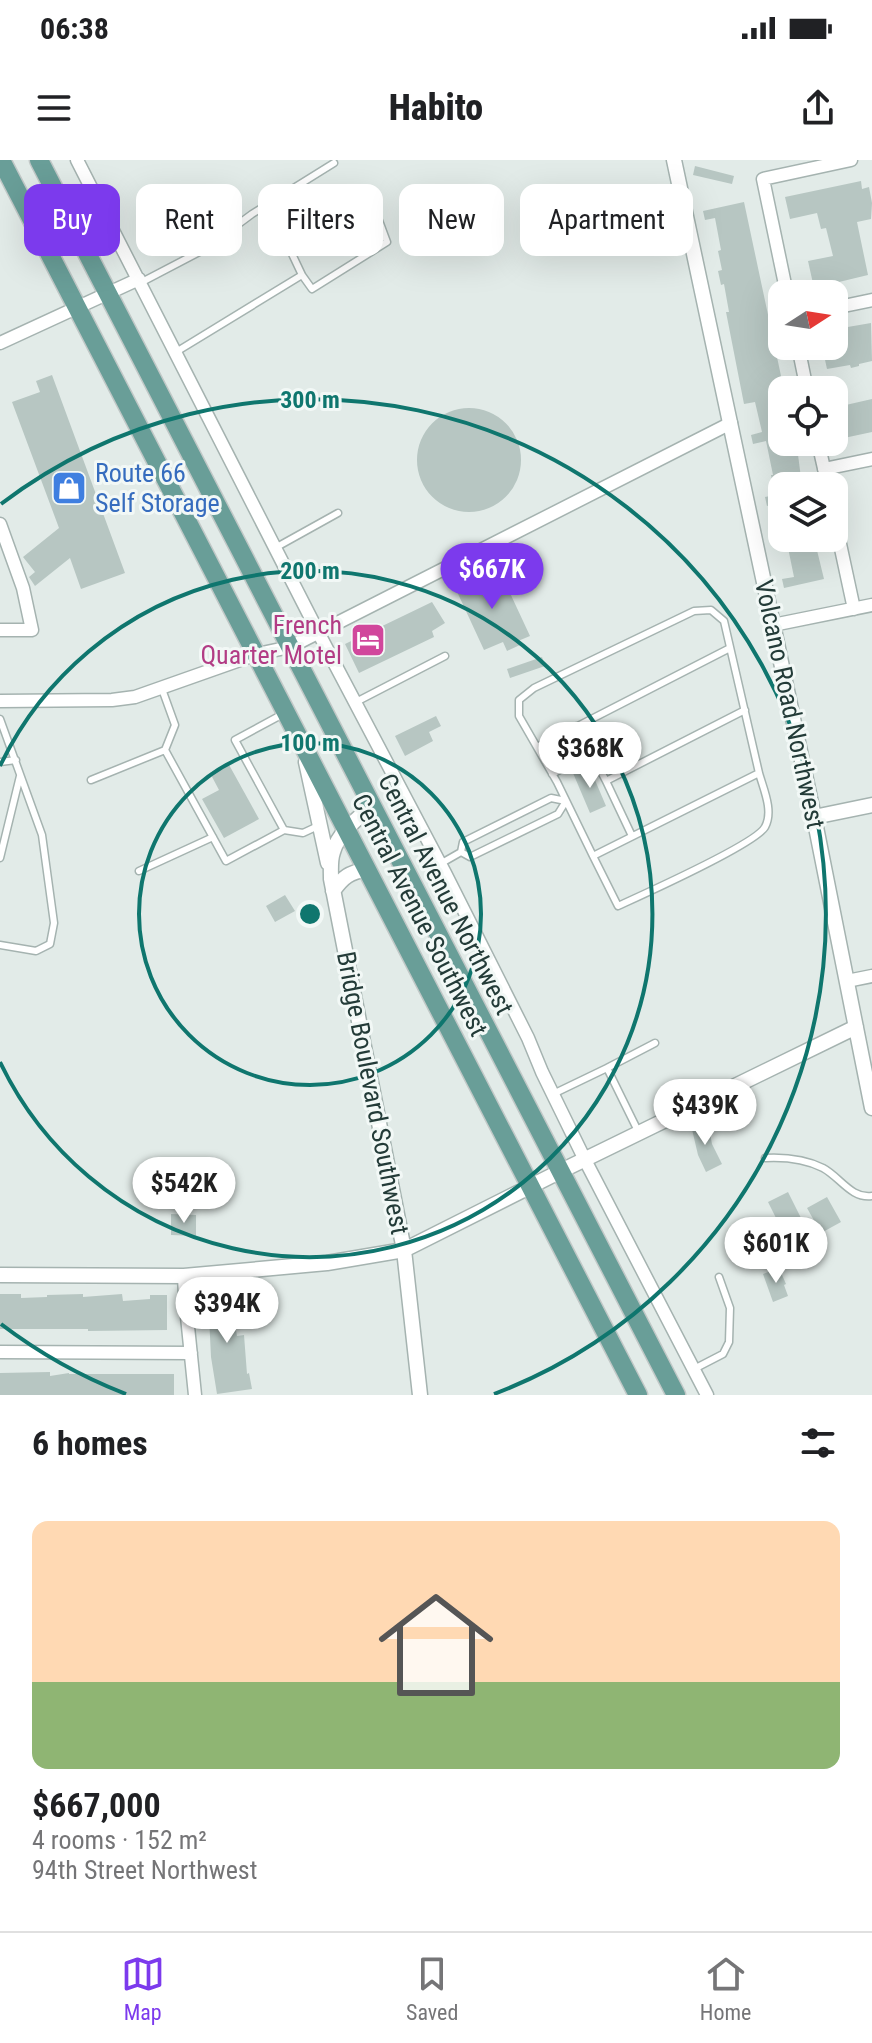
<!DOCTYPE html>
<meta charset="utf-8">
<style>
body{margin:0;font-family:"Roboto Condensed",sans-serif;background:#f2f2f2;color:#202124;height:100vh;display:flex;flex-direction:column;font-size:30px;white-space:nowrap}
*{box-sizing:border-box;margin:0}
p{font-size:26px;color:#757577}
.icon{flex:none;width:44px;height:44px;fill:none;stroke:currentColor;stroke-width:2;stroke-linecap:round;stroke-linejoin:round}
.map{position:relative;height:1235px;overflow:hidden}
.side{display:flex;flex-direction:column;background:#fff;flex:1}
.side>*{flex:none}
.banner{position:absolute;left:24px;top:24px;width:824px;height:72px;display:flex;gap:16px}
.needle{width:52px;rotate:78deg}
.controls{position:absolute;left:768px;top:120px;display:grid;gap:16px}
.controls a{display:grid;place-items:center;width:80px;height:80px;border-radius:16px;background:#fff;box-shadow:0 8px 32px #0002;font-size:40px}
.price{position:absolute;translate:-50% -68px;padding:0 18px;border-radius:28px;background:#fff;color:#222;font-size:26px;line-height:52px;filter:drop-shadow(0 2px 4px #0008)}
.price::after{content:'';position:absolute;left:50%;top:48px;width:24px;height:18px;margin-left:-12px;background:inherit;clip-path:polygon(0 0,100% 0,50% 100%)}
.price.active{background:#7c3aed;color:#fff}
ul{padding:0;list-style:none}
li{display:grid;align-content:center;gap:16px;height:424px;padding:0 32px}
li span{display:grid;place-items:center;height:248px;border-radius:16px;color:#555}
li>.icon{margin-inline-start:auto}
span .icon{width:144px;height:144px;fill:#fffc;stroke-width:1}
li b{font-size:34px}
h2{display:flex;justify-content:space-between;align-items:center;height:96px;padding:0 32px;font-size:34px}
.chip{padding:0 28px;border-radius:16px;background:#fff;box-shadow:0 8px 32px #0002;font-size:28px;line-height:72px}
.chip.active{background:#7c3aed;color:#fff}
.status{display:flex;justify-content:space-between;align-items:center;height:56px;padding:0 40px;background:#fff;direction:ltr}
.status svg{height:22px;fill:currentColor}
header{display:flex;justify-content:space-between;align-items:center;height:104px;padding:0 32px;background:#fff;font-size:36px;font-weight:800}
.menu{display:flex;justify-content:space-around;align-items:center;height:112px;border-top:2px solid #e0e0e0;background:#fff;font-size:22px;color:#757577}
.menu a{display:grid;justify-items:center;gap:4px}
.menu .active{color:#7c3aed}
.map>svg:first-child{display:block}
</style>
<div class="status"><b>06:38</b><svg viewBox="0 0 49 12"><path d="M0 12V9h3v3zM5 12V6h3v6zM10 12V3h3v9zM15 12V0h3v12zM26 1h20v11H26zM47 4h2v5h-2z"/></svg></div>
<header><svg class="icon" aria-label="menu" viewBox="0 0 24 24"><path d="M4 6h16M4 12h16M4 18h16"/></svg>Habito<svg class="icon" aria-label="share" viewBox="0 0 24 24"><path d="M12 15V3M7 8l5-5 5 5M5 13v7h14v-7"/></svg></header>
<div class="map">
<svg width="872" height="1235" viewBox="0 0 872 1235">
<rect width="100%" height="100%" fill="#e2ebe8"/>
<path fill="#b7c6c2" d="M 695,6 L 734,16 L 732,24 L 693,15 Z
M 861,21 L 862,29 L 869,27 L 872,43 L 871,59 L 857,62 L 868,115 L 814,128 L 808,101 L 833,96 L 826,68 L 821,69 L 817,53 L 790,59 L 785,37 Z
M 744,42 L 784,230 L 782,230 L 782,291 L 797,287 L 801,318 L 782,322 L 782,378 L 778,379 L 770,345 L 767,346 L 765,337 L 775,335 L 771,315 L 773,315 L 766,281 L 753,284 L 751,275 L 762,272 L 755,242 L 744,244 L 726,152 L 729,152 L 724,124 L 721,125 L 718,111 L 722,110 L 718,91 L 721,90 L 715,58 L 705,60 L 703,51 Z
M 871,163 L 872,201 L 859,204 L 859,206 L 851,208 L 850,205 L 827,209 L 822,186 L 834,186 L 834,180 L 844,178 L 842,168 Z
M 52,215 L 125,413 L 81,429 L 70,398 L 35,426 L 29,417 L 35,412 L 23,397 L 59,368 L 12,242 L 40,232 L 36,221 Z
M 872,239 L 872,272 L 844,278 L 837,247 Z
M417 300a52 52 0 1 1 104 0a52 52 0 1 1-104 0Z
M 786,378 L 814,378 L 824,419 L 784,428 L 782,419 L 794,417 Z
M 478,411 L 481,418 L 490,414 L 493,420 L 502,416 L 530,476 L 518,481 L 520,485 L 507,491 L 503,482 L 484,490 L 453,423 Z
M 432,442 L 445,463 L 432,471 L 434,477 L 359,513 L 345,484 Z
M 542,497 L 545,506 L 510,518 L 507,509 Z
M 436,556 L 441,566 L 429,572 L 433,581 L 405,596 L 395,576 Z
M 228,603 L 259,659 L 224,678 L 202,639 L 219,630 L 210,613 Z
M 589,606 L 606,646 L 590,653 L 573,613 Z
M 285,735 L 295,751 L 275,762 L 266,746 Z
M 708,962 L 712,984 L 722,1004 L 706,1012 L 698,995 L 691,965 Z
M 788,1032 L 801,1058 L 781,1068 L 768,1042 Z
M 827,1037 L 841,1062 L 821,1073 L 807,1048 Z
M 171,1054 L 196,1055 L 196,1076 L 171,1075 Z
M 779,1108 L 786,1124 L 784,1125 L 788,1136 L 773,1142 L 763,1114 Z
M 238,1131 L 241,1145 L 232,1147 L 237,1176 L 244,1175 L 247,1214 L 249,1213 L 252,1229 L 217,1234 L 211,1197 L 209,1156 L 205,1138 Z
M 0,1134 L 21,1134 L 21,1138 L 47,1137 L 47,1135 L 83,1134 L 83,1137 L 122,1134 L 123,1141 L 150,1139 L 150,1135 L 167,1135 L 167,1170 L 88,1171 L 88,1169 L 0,1169 Z
M 50,1212 L 50,1216 L 69,1213 L 69,1214 L 174,1214 L 174,1235 L 0,1235 L 0,1213 Z"/>
<g fill="none" stroke-linecap="round" stroke-linejoin="round">
<g stroke="#a5b3b0" stroke-width="9">
<path id="service" d="M 284,77 L 302,115
M 140,123 L 205,89 L 252,54 L 334,3
M 176,192 L 302,115 L 312,129 L 387,82 L 371,39
M 275,388 L 338,353
M 711,450 L 724,461 L 759,613 L 593,696 L 557,622 L 519,556 L 519,540 L 534,528 L 694,451 Z
M 162,529 L 175,565 L 165,590 L 226,701 L 284,670 L 235,580 L 283,554
M 356,542 L 445,496
M 0,559 L 42,675 L 54,763 L 50,784 L 36,791 L 0,785
M 577,566 L 606,621 L 745,550
M 537,587 L 730,488
M 0,602 L 16,600
M 552,614 L 592,593
M 91,620 L 165,590
M 606,621 L 632,676
M 284,670 L 303,673 L 318,666
M 593,696 L 618,746 C 642,735 756,684 765,667 C 774,651 763,628 759,613
M 0,698 L 20,616
M 440,704 L 461,692 L 463,682 L 551,638 L 566,641 L 558,654 L 470,697 L 461,692
M 139,711 L 213,677
M 607,908 L 655,883
M 553,934 L 607,908 L 639,973
M 765,998 C 784,997 805,999 823,1008 C 840,1017 851,1039 872,1036
M 694,1209 L 723,1194 L 729,1182 L 730,1148 L 719,1117"/>
</g>
<g stroke="#a5b3b0" stroke-width="15">
<path id="minor" d="M 77,0 L 318,472 L 445,713 L 528,878 L 542,912 L 585,1000 L 707,1235
M 787,134 L 763,19 L 851,0
M 834,148 L 872,140
M 0,183 L 139,119
M 798,186 L 807,230
M 818,282 L 828,326
M 824,309 L 872,299
M 834,356 L 854,449
M 0,364 L 23,428 L 32,470 L 0,470
M 773,465 L 872,445
M 0,541 L 112,540 L 135,537 L 257,494 L 290,487 L 731,263
M 847,821 L 872,816
M 184,1116 L 185,1137 L 195,1235
M 0,1192 L 191,1193"/>
</g>
<g stroke="#a5b3b0" stroke-width="17">
<path id="tertiary" d="M 674,0 L 814,657 L 872,948
M 306,602 L 328,703
M 371,647 C 357,659 338,673 333,692 C 330,700 331,710 331,719 L 404,1090 L 420,1235
M 814,657 L 872,645
M 333,731 C 344,716 349,713 367,709
M 0,1115 L 184,1116 L 327,1103 L 404,1090 L 561,1011 L 856,867"/>
</g>
<g stroke="#c1c8c7" stroke-width="21">
<path id="primary" d="M 1,0 L 638,1235
M 39,0 L 676,1235"/>
</g>
<use href="#service" stroke="#fff" stroke-width="6"/>
<use href="#minor" stroke="#fff" stroke-width="12"/>
<use href="#tertiary" stroke="#fff" stroke-width="14"/>
<use href="#primary" stroke="#699e98" stroke-width="18"/>
</g>
<g fill="none" stroke="#0f766e" stroke-width="4">
<circle cx="310" cy="754" r="171"/>
<path d="M0 606A343 343 0 1 1 0 902"/>
<path d="M126 1234A514 514 0 0 1 1 1164M1 344A514 514 0 1 1 494 1234"/>
</g>
<defs>
<g id="shop-square" transform="scale(1.8)"><rect x="-9" y="-9" width="18" height="18" rx="4" fill="#3f7fe0" stroke="#f2f8f6"/><path d="M-5-2.5h2.3a2.7 3.5 0 0 1 5.4 0H5L5.5 6h-11ZM-1.5-2.5h3a1.5 2.3 0 0 0-3 0Z" fill="#fff"/></g>
<g id="hotel-square" transform="scale(1.8)"><rect x="-9" y="-9" width="18" height="18" rx="4" fill="#d1479c" stroke="#f2f8f6"/><path d="M-6-4.5h1.5V1H6V5H4.5V3h-9V5H-6ZM-4 0a1.8 1.8 0 1 1 3.6 0ZM.5 0V-2.5h3Q6-2.5 6 0Z" fill="#fff"/></g>
</defs>
<g fill-rule="evenodd">
<use href="#shop-square" x="69" y="328"/>
<use href="#hotel-square" x="368" y="480"/>
</g>
<g text-anchor="middle" dominant-baseline="central" stroke-width="6" stroke-linejoin="round" paint-order="stroke">
<g font-size="26" fill="#366cbe" stroke="#f2f8f6" text-anchor="start">
<text x="95" y="313">Route 66<tspan x="95" dy="30">Self Storage</tspan></text>
</g>
<g font-size="26" fill="#b23c85" stroke="#f2f8f6" text-anchor="end">
<text x="342" y="465">French<tspan x="342" dy="30">Quarter Motel</tspan></text>
</g>
<g font-size="26" fill="#233b38" stroke="#f2f8f6">
<text transform="translate(790 544) rotate(78)">Volcano Road Northwest</text>
<text transform="translate(446 734) rotate(63)">Central Avenue Northwest</text>
<text transform="translate(420 755) rotate(63)">Central Avenue Southwest</text>
<text transform="translate(373 933) rotate(79)">Bridge Boulevard Southwest</text>
</g>
</g>
<circle cx="310" cy="754" r="12" fill="#0f766e" stroke="#f2f8f6" stroke-width="4"/>
<g font-size="24" text-anchor="middle" font-weight="bold" fill="#0f766e" stroke="#f2f8f6" stroke-width="6" stroke-linejoin="round" paint-order="stroke">
<text x="310" y="248">300 m</text>
<text x="310" y="419">200 m</text>
<text x="310" y="591">100 m</text>
</g>
</svg>
<div class="controls">
<a><svg class="needle" viewBox="-14 -14 28 28"><path d="M0-13l5 13h-10z" fill="#e53935"/><path d="M0 13l5-13h-10z" fill="#757577"/></svg></a>
<a><svg class="icon" aria-label="locate" viewBox="0 0 24 24"><circle cx="12" cy="12" r="6"/><path d="M12 2v4M12 18v4M2 12h4M18 12h4"/></svg></a>
<a><svg class="icon" aria-label="layers" viewBox="0 0 24 24"><path d="M12 4l9 5-9 5-9-5zM3 14l9 5 9-5"/></svg></a>
</div>
<b class="price active" style="left:492px;top:451px">$667K</b>
<b class="price" style="left:590px;top:630px">$368K</b>
<b class="price" style="left:705px;top:987px">$439K</b>
<b class="price" style="left:184px;top:1065px">$542K</b>
<b class="price" style="left:776px;top:1125px">$601K</b>
<b class="price" style="left:227px;top:1185px">$394K</b>
<div class="banner">
<a class="chip active">Buy</a>
<a class="chip">Rent</a>
<a class="chip">Filters</a>
<a class="chip">New</a>
<a class="chip">Apartment</a>
</div>
</div>
<section class="side">
<h2>6 homes<svg class="icon" aria-label="filters" viewBox="0 0 24 24"><path d="M4 7h16M4 17h16"/><circle cx="9" cy="7" r="2"/><circle cx="15" cy="17" r="2"/></svg></h2>
<ul>
<li><span style="background:linear-gradient(#ffd9b3 65%,#8fb573 0)"><svg class="icon" aria-label="home" viewBox="0 0 24 24"><path d="M3 11l9-7 9 7M6 9v11h12V9"/></svg></span><div><b>$667,000</b><p>4 rooms · 152 m²</p><p>94th Street Northwest</p></div></li>
</ul>
</section>
<nav class="menu">
<a class="active"><svg class="icon" aria-label="map" viewBox="0 0 24 24"><path d="M3 6l6-2 6 2 6-2v14l-6 2-6-2-6 2zM9 4v14M15 6v14"/></svg>Map</a>
<a><svg class="icon" aria-label="saved" viewBox="0 0 24 24"><path d="M7 4h10v16l-5-4-5 4z"/></svg>Saved</a>
<a><svg class="icon" aria-label="home" viewBox="0 0 24 24"><path d="M3 11l9-7 9 7M6 9v11h12V9"/></svg>Home</a>
</nav>
